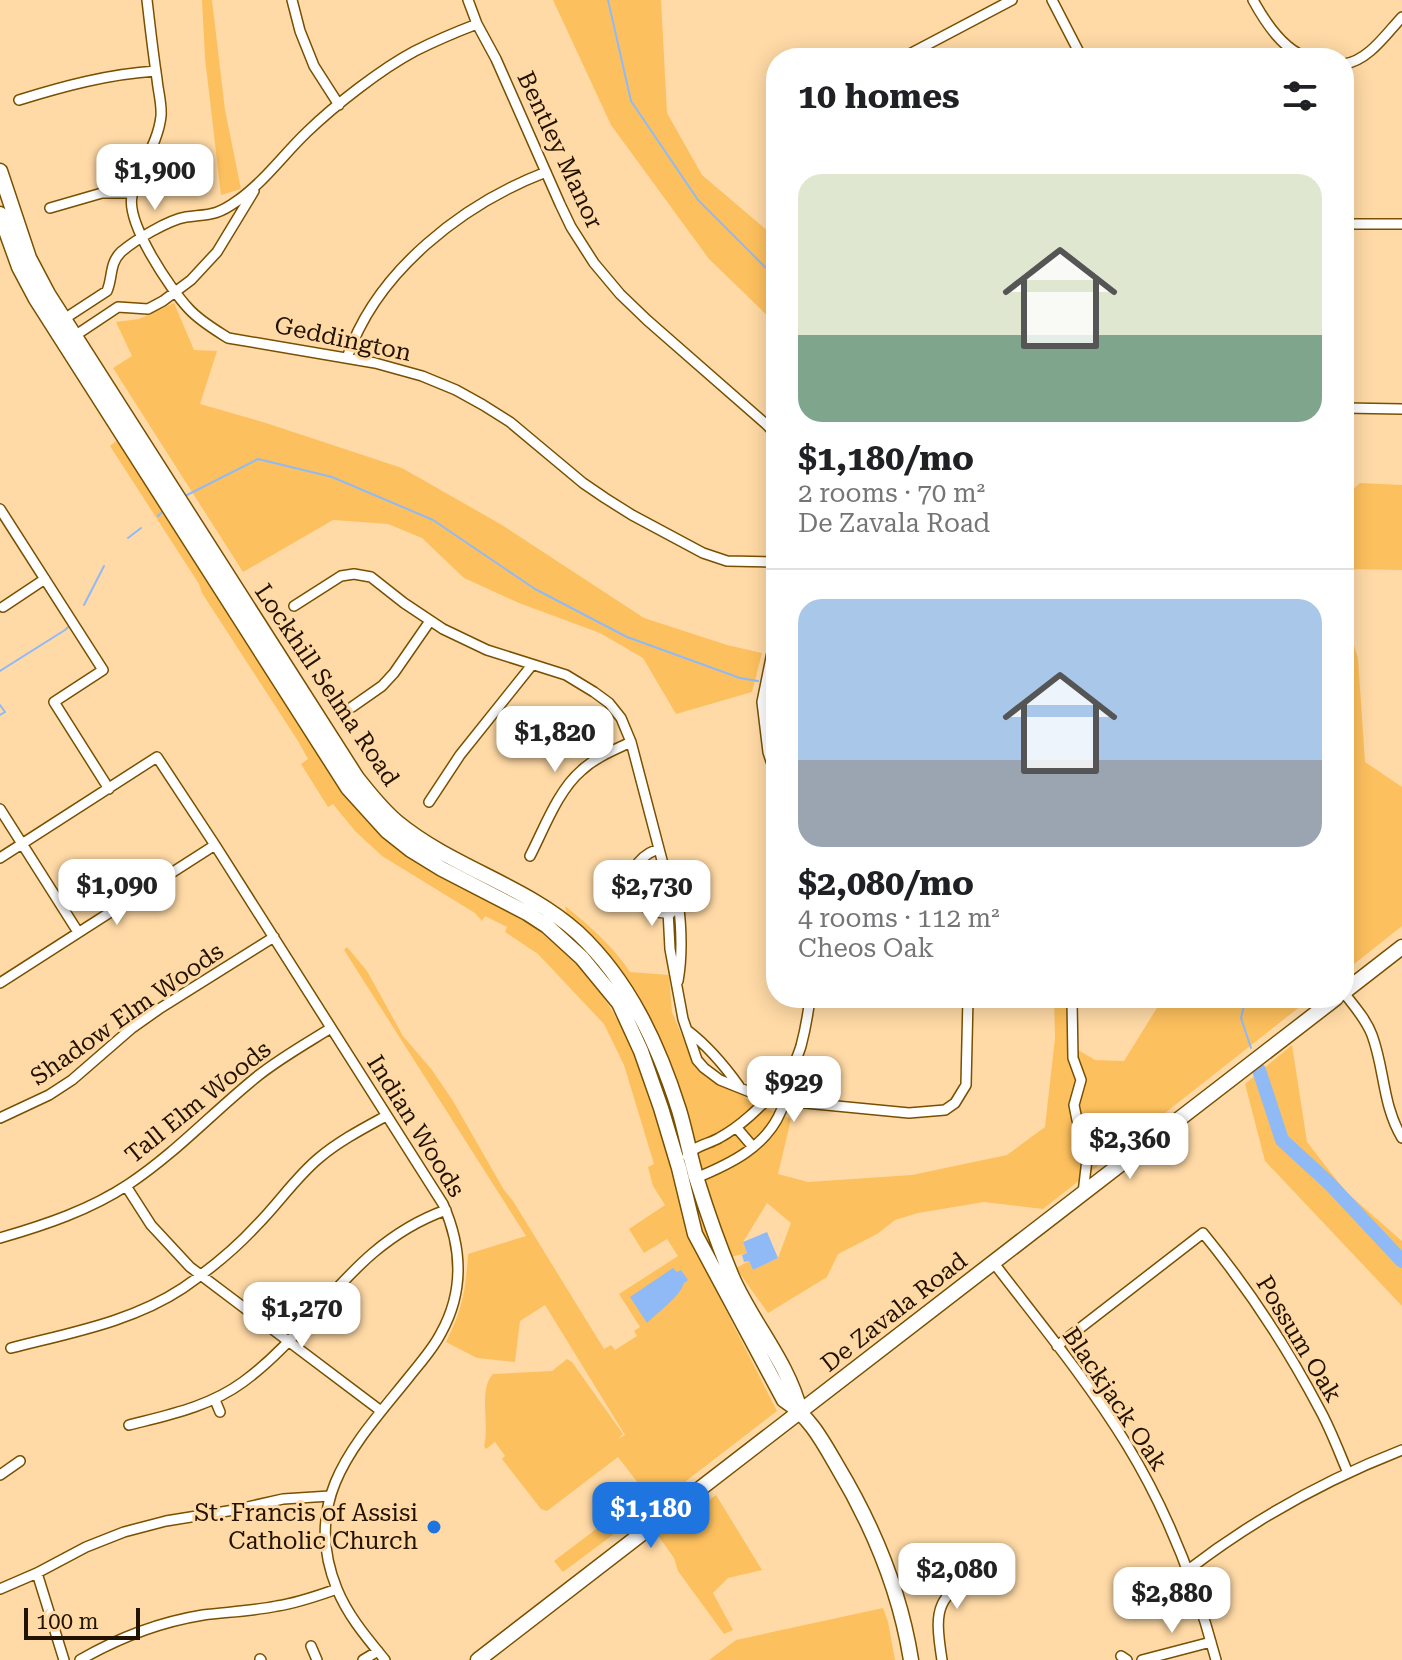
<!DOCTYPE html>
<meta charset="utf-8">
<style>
body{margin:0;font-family:"Roboto Serif",serif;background:#f2f2f2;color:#202124;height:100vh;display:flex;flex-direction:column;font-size:30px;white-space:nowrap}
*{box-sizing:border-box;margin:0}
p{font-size:26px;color:#757577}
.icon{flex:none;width:44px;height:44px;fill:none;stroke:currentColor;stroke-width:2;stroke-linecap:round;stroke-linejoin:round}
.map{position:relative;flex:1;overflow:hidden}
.panel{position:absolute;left:766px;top:48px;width:588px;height:960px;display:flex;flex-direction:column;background:#fff;border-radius:32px;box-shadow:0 4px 20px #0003}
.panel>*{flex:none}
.scale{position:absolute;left:24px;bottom:20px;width:116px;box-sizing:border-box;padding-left:8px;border:4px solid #221200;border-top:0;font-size:22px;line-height:28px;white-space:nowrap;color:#221200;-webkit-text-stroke:6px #ffdaa6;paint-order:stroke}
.price{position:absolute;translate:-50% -68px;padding:0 18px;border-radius:16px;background:#fff;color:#222;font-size:26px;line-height:52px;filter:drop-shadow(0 2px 4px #0008)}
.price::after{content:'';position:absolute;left:50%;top:48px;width:24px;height:18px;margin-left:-12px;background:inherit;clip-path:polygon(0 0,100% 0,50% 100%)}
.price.selected{background:#1f75df;color:#fff}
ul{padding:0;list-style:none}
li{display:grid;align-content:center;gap:16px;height:424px;padding:0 32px}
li+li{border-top:2px solid #e0e0e0}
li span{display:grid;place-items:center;height:248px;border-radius:24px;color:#555}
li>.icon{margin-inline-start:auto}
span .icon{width:144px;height:144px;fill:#fffc;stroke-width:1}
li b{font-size:34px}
h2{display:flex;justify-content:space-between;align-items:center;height:96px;padding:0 32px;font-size:34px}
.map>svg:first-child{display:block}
</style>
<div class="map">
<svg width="1402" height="1660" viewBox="0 0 1402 1660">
<rect width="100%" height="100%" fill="#ffdaa6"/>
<path fill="#fdc05e" d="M 202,0 L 212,0 L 225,110 L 241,189 L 221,195 L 205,58 Z
M 553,0 L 661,0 L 667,113 L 702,175 L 776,238 L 776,324 L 709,259 L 611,125 Z
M 174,303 L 194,350 L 217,351 L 200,404 L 266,423 L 402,468 L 502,525 L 644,618 L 727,645 L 762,653 L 752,692 L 676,714 L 643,658 L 600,633 L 519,603 L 464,578 L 422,538 L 388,524 L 333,520 L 243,572 L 113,368 L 132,356 L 116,322 L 139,319 Z
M 116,441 L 120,444 L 331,775 C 364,824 395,851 447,880 C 470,892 495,902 517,916 C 620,979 641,1065 672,1173 L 692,1140 L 658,1042 L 568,921 L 565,906 C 589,925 613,946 630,972 L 669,975 L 672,1012 L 695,1067 L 707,1078 L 734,1090 L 752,1102 L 791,1119 L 778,1174 L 808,1182 L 912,1175 L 1007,1155 L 1045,1127 L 1055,1038 L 1054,998 L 1069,998 L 1068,1044 L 1095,1060 L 1124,1061 L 1160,1003 L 1177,998 L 1311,998 L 1043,1209 L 984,1202 L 918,1213 L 895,1220 L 877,1234 L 838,1254 L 827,1277 L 768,1313 L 736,1268 L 749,1261 L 753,1270 L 778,1258 L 791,1223 L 767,1203 L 743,1242 L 747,1253 L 731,1257 L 706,1271 L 777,1411 L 686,1481 L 702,1505 L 716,1495 L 762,1570 L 728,1578 L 713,1593 L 733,1630 L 724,1634 L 678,1571 L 674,1558 L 642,1513 L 563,1572 L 554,1561 L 645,1492 L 618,1457 L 547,1511 L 541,1509 L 502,1459 L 505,1456 L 495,1442 L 486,1449 L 484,1446 C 490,1426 478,1389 493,1374 L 552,1371 L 567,1359 L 572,1362 L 623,1434 L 618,1439 L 625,1435 L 545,1305 L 520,1321 L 515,1362 L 477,1358 L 446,1342 C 462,1310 466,1290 468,1254 L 526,1236 L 344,950 L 347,947 L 367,971 L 403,1036 L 432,1070 L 453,1101 L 504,1190 L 513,1201 L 604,1349 L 611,1345 L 615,1350 L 637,1336 L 634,1331 L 640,1327 L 619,1294 L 678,1256 L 667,1239 L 644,1253 L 629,1229 L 665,1205 L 653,1186 L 648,1167 L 654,1164 L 624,1065 L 604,1024 L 538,954 L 505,932 L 507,927 L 485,916 L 482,921 L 475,913 L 382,856 L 355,831 L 333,804 L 328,807 L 301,764 L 308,759 L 298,741 L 202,593 L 199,584 L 110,446 Z
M 1360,483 L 1402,485 L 1402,570 L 1344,569 L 1344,497 Z
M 1344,615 L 1358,658 L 1365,762 L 1402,787 L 1402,926 L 1344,972 Z
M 1292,1045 L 1307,1142 L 1345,1191 L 1402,1241 L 1402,1306 L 1265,1161 L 1245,1084 Z
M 883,1608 L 888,1622 L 895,1660 L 709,1660 L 736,1640 Z"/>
<path fill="#8fbaf6" d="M 767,1232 L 778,1258 L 753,1270 L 749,1261 L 744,1262 L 742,1255 L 747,1253 L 743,1242 Z
M 673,1268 L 677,1272 L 681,1270 L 688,1280 L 684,1283 C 679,1298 659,1311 647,1323 L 630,1297 Z"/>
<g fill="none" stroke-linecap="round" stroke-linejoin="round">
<path stroke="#8fbaf6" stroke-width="2" d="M 608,0 L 631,101 L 698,200 L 776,278
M 187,495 L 258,459 L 332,477 L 433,520 L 535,589 L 627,637 L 740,678 L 758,681
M 158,516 L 162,512
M 128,538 L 141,528
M 84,605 L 104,566
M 0,671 L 65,630 L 68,627
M 1344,683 L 1346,733 L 1344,739
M 0,705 L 5,712 L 0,715
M 1246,998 L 1241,1018 L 1251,1048"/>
<path stroke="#8fbaf6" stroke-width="14" d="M 1259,1070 L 1282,1140 L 1330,1184 L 1402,1261"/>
<g stroke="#785000" stroke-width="12">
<path id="street" d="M 147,0 C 150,26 153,53 157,79 C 158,91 162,104 161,116 C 158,145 138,168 132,196 C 126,223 170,289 189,309 C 200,321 214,329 228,338 L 375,363 L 422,376 L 456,390 L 483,405 L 510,422 L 583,483 L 605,498 L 632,515 L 703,553 L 727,561 L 776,562
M 292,0 L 300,31 L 314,66 L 339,105
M 468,0 L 477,24 L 496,59 L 560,204 L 571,227 L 594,263 L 620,294 L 647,320 L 767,425 L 776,435
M 1052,0 L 1082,58
M 1253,0 C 1265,22 1284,52 1310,58
M 902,58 L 1012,0
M 1344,64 C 1368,61 1386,34 1402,17
M 19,100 C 64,86 109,74 156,71
M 50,208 L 102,193 L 133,193
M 1344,224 L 1402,224
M 61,321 L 107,291 C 113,277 109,264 121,252 C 135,240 168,220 186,217 C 210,214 216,216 237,201 C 264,182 283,155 307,132 C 335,105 381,69 415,51 C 435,41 456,32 477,24
M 70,339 L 118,307 L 148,309 L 163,301 L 191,280 L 217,252 L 254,191
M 347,358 C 376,271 463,204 546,172
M 1344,408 L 1402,409
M 0,509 L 103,670 L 54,702 L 109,789
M 294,606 L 341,576 L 354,574 L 371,577 L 404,603 L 443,629 L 487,650 L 566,675 L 594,692 L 609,703 L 621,718 L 631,742 L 663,864 L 667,891 L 670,949 L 683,1019 L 697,1060 L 704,1068 L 720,1080 L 760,1096 L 795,1102 L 909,1113 L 945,1110 L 955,1103 L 966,1085 L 968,998
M 3,607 L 45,579
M 776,633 L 762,702 L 768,752 L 776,776
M 352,707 L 382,686 L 394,673 L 430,621
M 429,802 L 460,755 L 532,665
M 0,809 L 78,932
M 658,849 C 637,857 623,877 637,899 C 641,904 646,909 652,911 C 657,913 664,913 671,913
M 530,856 C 544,829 558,790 582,770 C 596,757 614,750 631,742
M 0,858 L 157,757 L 215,845 L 443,1204 C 462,1247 465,1290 441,1333 C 433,1349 420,1363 409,1377 C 356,1443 300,1498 337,1589 C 348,1616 367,1638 385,1660
M 666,867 C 683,891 683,953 678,981
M 0,983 L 215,845
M 1344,993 C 1354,1006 1366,1019 1372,1035 C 1385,1070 1382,1104 1402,1138
M 1073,998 L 1072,1001 L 1073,1058 L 1081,1080 L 1074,1105 L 1077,1120 L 1087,1136 L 1088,1151 L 1083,1193
M 687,1030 C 708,1046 724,1065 739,1086
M 0,1118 L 49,1095 L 72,1080 L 132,1028 L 159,1009 L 274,937
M 736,1127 L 753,1147
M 1087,1136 L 1102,1143 L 1136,1153
M 687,1156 C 693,1146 709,1144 719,1138 C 747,1123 768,1098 790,1076
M 693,1176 L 696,1178 C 730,1164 766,1147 781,1111 C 787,1100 787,1087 790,1075 C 793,1066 798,1056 801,1046 C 805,1031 808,1014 810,998
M 126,1186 L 151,1225 L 190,1267 L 381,1411
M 0,1238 C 45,1225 90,1210 129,1184 C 177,1152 215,1110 259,1075 C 282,1057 307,1043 331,1028
M 993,1262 C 1039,1322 1088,1381 1127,1445 C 1168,1512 1196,1585 1216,1660
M 1057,1346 L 1203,1233 C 1248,1288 1287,1347 1320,1410 C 1331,1430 1339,1452 1348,1473
M 11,1348 C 69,1333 132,1322 183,1288 C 209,1270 236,1248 257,1225 C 278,1204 296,1177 319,1158 C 339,1141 364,1128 386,1116
M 215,1400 L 220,1412
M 129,1425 C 168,1415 209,1407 243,1382 C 317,1328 351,1244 446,1210
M 0,1475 L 20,1461
M 1188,1570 C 1253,1520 1325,1480 1402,1450
M 37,1573 L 64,1660
M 0,1589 L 37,1573 L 86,1547 L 124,1532 L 166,1521 L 234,1510 L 283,1499 L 330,1496
M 311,1646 L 317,1660
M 1121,1656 L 1127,1660
M 260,1659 L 261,1660
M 80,1660 C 118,1638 160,1622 203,1615 C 227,1612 253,1611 277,1606 C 298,1603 317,1596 337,1589
M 363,1660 L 378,1651
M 942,1660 C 933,1603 938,1600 982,1566
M 1142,1660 L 1211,1642"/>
</g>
<g stroke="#785000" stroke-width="17">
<path id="secondary" d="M 0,171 L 29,258 L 48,294 L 357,778 C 370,794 382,810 398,823 C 453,868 525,885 578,933 C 629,981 658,1044 679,1110 C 686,1133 690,1157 697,1180 C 707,1212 719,1246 732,1277 C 752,1323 788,1362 800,1411
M 0,214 L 19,267 L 36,299 L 348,788 L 387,831 L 411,850 L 442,869 L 527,913 L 547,926 L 582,958 L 619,1003 L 641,1051 L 661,1108 L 679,1168 L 695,1234 L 784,1400 C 810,1417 822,1440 837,1466 C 873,1526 900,1591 911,1660
M 1344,992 L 1402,947
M 478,1660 L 1336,998"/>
</g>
<use href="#street" stroke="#fff" stroke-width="9"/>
<use href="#secondary" stroke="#fff" stroke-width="14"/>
</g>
<circle fill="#1f75df" stroke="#ffdaa6" stroke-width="3" cx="434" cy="1527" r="8"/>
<g text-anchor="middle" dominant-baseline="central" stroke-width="6" stroke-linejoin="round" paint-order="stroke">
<g font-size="24" fill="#221200" stroke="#ffdaa6">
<text transform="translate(560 150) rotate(65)">Bentley Manor</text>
<text transform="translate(343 339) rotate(12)">Geddington</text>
<text transform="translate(327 685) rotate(56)">Lockhill Selma Road</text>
<text transform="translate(127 1014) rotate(-35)">Shadow Elm Woods</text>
<text transform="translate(198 1102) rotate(-39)">Tall Elm Woods</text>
<text transform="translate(416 1126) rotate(58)">Indian Woods</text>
<text transform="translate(894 1312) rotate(-38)">De Zavala Road</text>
<text transform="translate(1299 1339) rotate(59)">Possum Oak</text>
<text transform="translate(1115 1399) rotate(56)">Blackjack Oak</text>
</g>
<g font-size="24" fill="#221200" stroke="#ffdaa6" text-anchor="end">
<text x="418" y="1513">St. Francis of Assisi<tspan x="418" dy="28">Catholic Church</tspan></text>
</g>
</g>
</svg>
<div class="scale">100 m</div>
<b class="price" style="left:155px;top:212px">$1,900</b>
<b class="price" style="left:555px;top:774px">$1,820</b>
<b class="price" style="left:117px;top:927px">$1,090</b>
<b class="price" style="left:652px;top:928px">$2,730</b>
<b class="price" style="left:794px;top:1124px">$929</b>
<b class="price" style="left:1130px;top:1181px">$2,360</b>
<b class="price" style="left:302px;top:1350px">$1,270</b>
<b class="price selected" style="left:651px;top:1550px">$1,180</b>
<b class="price" style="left:957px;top:1611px">$2,080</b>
<b class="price" style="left:1172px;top:1635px">$2,880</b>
<section class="panel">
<h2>10 homes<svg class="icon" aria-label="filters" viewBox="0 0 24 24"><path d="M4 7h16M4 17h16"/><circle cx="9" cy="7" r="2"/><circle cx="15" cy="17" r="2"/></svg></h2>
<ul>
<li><span style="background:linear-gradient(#dfe7d0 65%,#7fa58c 0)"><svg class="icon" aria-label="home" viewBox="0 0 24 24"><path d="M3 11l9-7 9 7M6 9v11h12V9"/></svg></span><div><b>$1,180/mo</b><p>2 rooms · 70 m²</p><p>De Zavala Road</p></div></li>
<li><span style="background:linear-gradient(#a9c7e8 65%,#9aa5b1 0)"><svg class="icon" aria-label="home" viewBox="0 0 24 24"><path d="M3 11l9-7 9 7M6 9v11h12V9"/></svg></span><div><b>$2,080/mo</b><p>4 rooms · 112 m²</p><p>Cheos Oak</p></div></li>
</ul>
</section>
</div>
